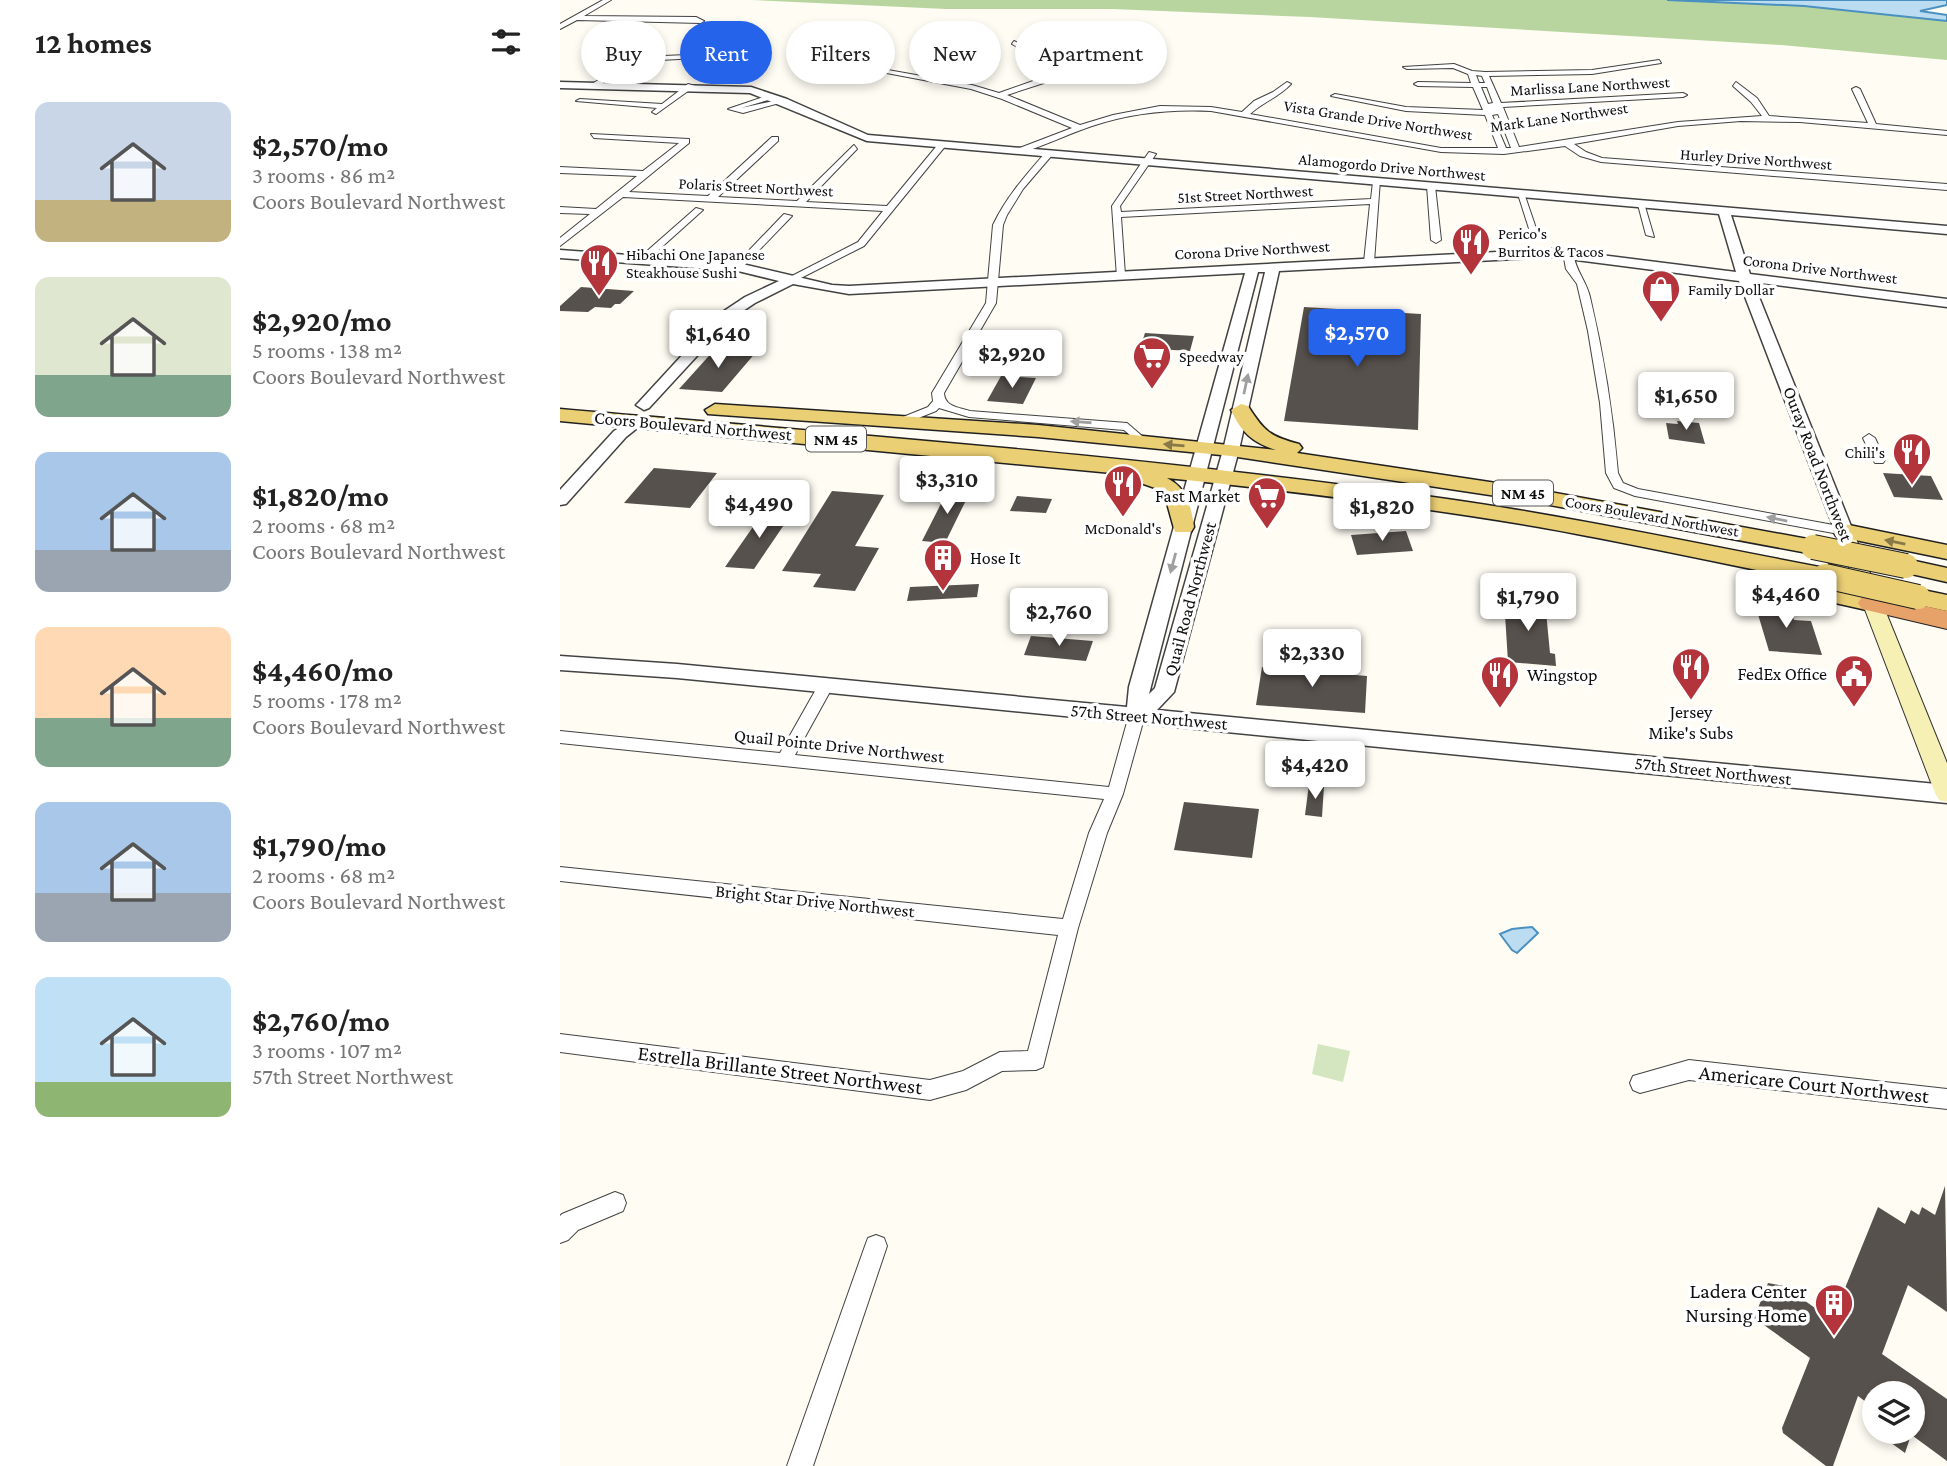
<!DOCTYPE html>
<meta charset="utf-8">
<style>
body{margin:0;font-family:"Crimson Pro",serif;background:#f6f6f6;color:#222;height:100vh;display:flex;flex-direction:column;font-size:26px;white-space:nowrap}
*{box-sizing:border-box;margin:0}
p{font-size:23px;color:#767676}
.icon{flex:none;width:38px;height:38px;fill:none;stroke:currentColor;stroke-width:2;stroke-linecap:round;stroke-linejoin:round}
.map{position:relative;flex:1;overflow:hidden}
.details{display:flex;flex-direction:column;background:#fff;width:560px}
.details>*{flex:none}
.hud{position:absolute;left:21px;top:21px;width:665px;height:63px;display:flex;gap:14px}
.tools{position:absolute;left:1302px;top:1381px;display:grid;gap:14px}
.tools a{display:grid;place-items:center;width:63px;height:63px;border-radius:50%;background:#fff;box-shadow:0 4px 10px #0003;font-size:35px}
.price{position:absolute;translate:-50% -60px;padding:0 16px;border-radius:7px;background:#fff;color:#222;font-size:23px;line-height:46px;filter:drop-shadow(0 2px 4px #0008)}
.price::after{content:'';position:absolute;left:50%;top:42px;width:21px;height:16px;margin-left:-10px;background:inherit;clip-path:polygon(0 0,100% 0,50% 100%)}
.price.active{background:#2563eb;color:#fff}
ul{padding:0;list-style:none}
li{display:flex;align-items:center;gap:21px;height:175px;padding:0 35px}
li span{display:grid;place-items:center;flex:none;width:196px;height:140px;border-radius:14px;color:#555}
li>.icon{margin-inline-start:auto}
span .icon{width:84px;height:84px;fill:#fffc;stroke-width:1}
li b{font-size:30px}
h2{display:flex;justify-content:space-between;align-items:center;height:84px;padding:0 35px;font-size:30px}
.tag{padding:0 24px;border-radius:32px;background:#fff;box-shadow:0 4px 10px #0003;font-size:24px;line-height:63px}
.tag.active{background:#2563eb;color:#fff}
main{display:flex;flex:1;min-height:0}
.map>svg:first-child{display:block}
</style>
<main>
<section class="details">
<h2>12 homes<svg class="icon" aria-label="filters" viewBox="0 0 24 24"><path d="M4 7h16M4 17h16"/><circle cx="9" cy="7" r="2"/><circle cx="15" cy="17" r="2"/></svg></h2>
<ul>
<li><span style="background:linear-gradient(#c9d6e8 70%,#c2b280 0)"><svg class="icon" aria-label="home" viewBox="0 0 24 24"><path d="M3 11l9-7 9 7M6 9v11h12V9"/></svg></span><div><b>$2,570/mo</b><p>3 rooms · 86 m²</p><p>Coors Boulevard Northwest</p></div></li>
<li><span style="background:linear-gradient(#dfe7d0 70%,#7fa58c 0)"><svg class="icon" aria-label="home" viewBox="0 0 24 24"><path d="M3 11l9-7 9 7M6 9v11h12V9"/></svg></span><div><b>$2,920/mo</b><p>5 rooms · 138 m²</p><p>Coors Boulevard Northwest</p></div></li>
<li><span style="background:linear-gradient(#a9c7e8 70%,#9aa5b1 0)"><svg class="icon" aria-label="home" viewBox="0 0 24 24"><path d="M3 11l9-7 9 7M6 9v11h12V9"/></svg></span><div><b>$1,820/mo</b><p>2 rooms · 68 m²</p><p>Coors Boulevard Northwest</p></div></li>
<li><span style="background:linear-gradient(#ffd9b3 65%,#7fa58c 0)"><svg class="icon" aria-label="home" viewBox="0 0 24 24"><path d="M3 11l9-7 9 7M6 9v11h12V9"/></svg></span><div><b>$4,460/mo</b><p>5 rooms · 178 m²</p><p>Coors Boulevard Northwest</p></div></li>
<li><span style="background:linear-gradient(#a9c7e8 65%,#9aa5b1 0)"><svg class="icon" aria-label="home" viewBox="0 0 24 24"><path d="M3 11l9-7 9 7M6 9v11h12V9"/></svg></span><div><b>$1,790/mo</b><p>2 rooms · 68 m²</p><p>Coors Boulevard Northwest</p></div></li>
<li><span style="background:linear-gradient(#bfe0f5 75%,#8fb573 0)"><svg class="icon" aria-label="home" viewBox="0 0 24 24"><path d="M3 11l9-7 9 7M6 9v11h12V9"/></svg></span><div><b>$2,760/mo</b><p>3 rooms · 107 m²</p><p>57th Street Northwest</p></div></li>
</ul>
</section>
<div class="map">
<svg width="1387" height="1466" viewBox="0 0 1387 1466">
<rect width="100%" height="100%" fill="#fefcf3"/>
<path fill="#d3e6bf" d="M 758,1044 L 790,1051 L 783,1082 L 752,1074 Z"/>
<path fill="#b8d59f" d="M 192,0 L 1107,0 L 1244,6 L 1387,21 L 1387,60 L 1221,45 L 750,17 L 553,9 L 386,9 Z"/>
<path fill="#bcddf1" stroke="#4a91c1" stroke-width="2" d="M 1107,0 L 1387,0 L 1387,5 L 1360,11 L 1387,15 L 1387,21 L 1244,6 Z
M 972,927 L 978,933 L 957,953 L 952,950 L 940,934 L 952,929 Z"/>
<path fill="#57514d" d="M 21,287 L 74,291 L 60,304 L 55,304 L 51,308 L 35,307 L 28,312 L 0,311 L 0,306 Z
M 744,307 L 861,314 L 858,430 L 724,421 Z
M 585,333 L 634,336 L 630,351 L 580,348 Z
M 156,348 L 197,351 L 162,392 L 119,389 Z
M 441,376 L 476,378 L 463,404 L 427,401 Z
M 1117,421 L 1139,423 L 1145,444 L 1109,439 L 1106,423 L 1118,424 Z
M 94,468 L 157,473 L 130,508 L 64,503 Z
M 1323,473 L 1371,476 L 1383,500 L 1334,497 Z
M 389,488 L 411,490 L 385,543 L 362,541 Z
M 272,491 L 324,495 L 295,546 L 319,548 L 295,591 L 253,587 L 261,574 L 222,571 Z
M 457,496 L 492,499 L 486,513 L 450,511 Z
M 204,511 L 232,513 L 194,569 L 165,567 Z
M 846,531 L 853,551 L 797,555 L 791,535 Z
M 419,584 L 417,597 L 347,601 L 350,587 Z
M 944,598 L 985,601 L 990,653 L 995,654 L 996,666 L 948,662 Z
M 1194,601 L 1229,604 L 1234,620 L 1251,621 L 1262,655 L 1209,651 Z
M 471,636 L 533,641 L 526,661 L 464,655 Z
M 736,663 L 772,665 L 772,673 L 807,676 L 805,713 L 696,705 L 702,667 L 735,670 Z
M 749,784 L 764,786 L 762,817 L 745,815 Z
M 624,802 L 699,809 L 692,858 L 614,850 Z
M 1385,1186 L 1387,1312 L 1348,1285 L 1322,1354 L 1387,1399 L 1387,1461 L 1353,1436 L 1353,1393 L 1314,1393 L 1314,1408 L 1298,1396 L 1273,1466 L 1266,1466 L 1223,1433 L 1222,1428 L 1250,1358 L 1194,1318 L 1208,1283 L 1224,1286 L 1272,1320 L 1318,1207 L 1345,1224 L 1351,1210 L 1359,1215 L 1362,1207 L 1375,1215 Z
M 1316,1432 L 1352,1432 L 1345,1453 Z"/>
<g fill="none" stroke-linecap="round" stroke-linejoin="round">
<g stroke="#424242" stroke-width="2">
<path id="minor" d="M 43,0 L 51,0 L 24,16 L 136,17 L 144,21 L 141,23 L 17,20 L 0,29 L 0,24 Z
M 454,41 L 498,64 L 503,72 L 493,80 L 447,95 L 520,125 L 553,115 L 600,106 L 651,107 L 682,112 L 694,101 L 713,92 L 727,82 L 731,84 C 719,97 703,102 690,114 L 881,148 L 938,148 L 925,115 L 846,111 L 771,96 L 775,94 L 846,107 L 923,110 L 913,87 L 858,86 L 854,84 L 858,82 L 911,83 L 908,74 L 893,68 L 847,69 L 843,67 L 894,64 L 912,71 L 925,72 L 1032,70 L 1099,60 L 1101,63 L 1032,74 L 929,76 L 941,103 L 1123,93 L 1127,95 L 1123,97 L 943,107 L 959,147 L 1118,122 L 1202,116 L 1191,102 L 1173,86 L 1176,82 L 1197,98 L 1209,116 L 1308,123 L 1292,89 L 1296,87 L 1300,89 L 1316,124 L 1387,131 L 1387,135 L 1240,122 L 1181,121 L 1118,126 L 1014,144 L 1026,152 L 1042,158 L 1387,184 L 1387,190 L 1041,162 L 1020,156 L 1005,146 L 944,154 L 881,152 L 651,111 C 610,109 571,113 532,126 C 508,134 484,146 460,153 L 457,153 L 457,149 L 512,128 L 442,99 L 411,89 L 279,64 L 283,62 L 412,85 L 439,93 L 487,76 L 495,71 L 492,67 L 452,44 ZM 916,75 L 922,76 L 925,83 L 919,83 ZM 921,87 L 927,87 L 933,103 L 928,104 ZM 938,114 L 951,148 L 946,148 L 932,115 Z
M 174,53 L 176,56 L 81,61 L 70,64 L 36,88 L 29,86 L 66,62 L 80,57 Z
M 128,84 L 135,86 L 96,114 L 92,112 L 97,108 L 16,101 L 20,99 L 102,104 Z
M 212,94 L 215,98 L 181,108 L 223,99 L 227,101 L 183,113 L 168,109 Z
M 31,134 L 129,139 L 129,143 L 69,192 L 148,196 L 212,137 L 218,137 L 218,141 L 158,197 L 237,201 L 294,145 L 297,149 L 246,202 L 327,206 L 380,142 L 387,144 L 304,246 L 233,282 L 230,281 L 230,277 L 298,242 L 323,211 L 63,197 L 0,246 L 0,238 L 30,214 L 0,213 L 0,207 L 36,209 L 77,176 L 0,173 L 0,167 L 83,171 L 119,143 L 34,138 Z
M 486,152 L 493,154 L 463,189 L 447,215 L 443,225 L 436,303 L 384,393 C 385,407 398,407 410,411 L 567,423 L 589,442 L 583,446 L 564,430 L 409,417 L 379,408 L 376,411 L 341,425 L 333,425 L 333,421 L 368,407 L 373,401 L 372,393 L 426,303 L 433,225 C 446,197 466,175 486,152 Z
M 589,152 L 596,154 L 560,206 L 561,212 L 811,199 L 813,182 L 820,180 L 814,262 L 809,265 L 804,262 L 810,204 L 561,217 L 565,275 L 557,277 L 552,206 Z
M 871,183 L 875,186 L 881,240 L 876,243 L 871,240 L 867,186 Z
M 957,191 L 964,193 L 979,237 L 971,235 Z
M 1077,201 L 1084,203 L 1094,237 L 1086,235 Z
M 136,208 L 143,210 L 84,263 L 78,263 L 78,259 Z
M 224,214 L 232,216 L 181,269 L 175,269 L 175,265 Z
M 1008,250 L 1013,253 C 1016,272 1026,280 1030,297 C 1044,356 1053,413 1058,473 L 1063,483 L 1078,489 L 1284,527 L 1291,531 L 1289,534 L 1284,535 L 1075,496 L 1054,488 L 1046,473 L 1040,403 L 1028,331 L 1017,284 L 1006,269 L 1003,253 Z
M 1309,434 L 1315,438 L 1325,460 L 1323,463 L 1315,463 L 1313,460 L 1303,438 Z
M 264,682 L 272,688 L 235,755 L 549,787 L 569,715 L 577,709 L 582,711 L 585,715 L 563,794 L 547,833 L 518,928 L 483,1067 L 476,1070 L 442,1071 L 406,1090 L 370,1100 L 0,1052 L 0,1034 L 370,1080 L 403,1071 L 440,1052 L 468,1051 L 498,935 L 0,881 L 0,867 L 503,919 L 529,833 L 544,799 L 0,743 L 0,731 L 220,753 L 259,684 Z
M 1129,1060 L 1387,1089 L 1387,1109 L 1129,1080 L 1080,1093 L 1073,1090 L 1070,1083 L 1073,1076 Z
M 55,1192 L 63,1195 L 66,1203 L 63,1211 L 18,1230 L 8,1240 L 0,1243 L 0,1216 L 2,1214 Z
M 316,1235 L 324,1238 L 327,1246 L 253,1466 L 227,1466 L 305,1246 L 308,1238 Z"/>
</g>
<g stroke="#424242" stroke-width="3">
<path id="tertiary" d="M 0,82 L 191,87 L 227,99 L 308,135 L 1387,226 L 1387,234 L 1171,215 L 1190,274 L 1387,299 L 1387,307 L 1193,282 L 1293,531 L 1284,537 L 1275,531 L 1179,281 L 993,257 L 719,271 L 679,450 L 614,692 L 597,710 L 1387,785 L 1387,803 L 117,678 L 0,670 L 0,656 L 117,664 L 567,707 L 569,687 L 685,273 L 289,294 L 233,284 L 195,303 L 171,319 L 89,408 L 84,410 L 76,405 L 79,402 L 161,313 L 185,297 L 219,281 L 178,271 L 0,258 L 0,250 L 178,263 L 272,285 L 289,286 L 993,249 L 1176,272 L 1159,214 L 307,141 L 190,93 L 0,88 ZM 698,272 L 705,272 L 663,450 L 595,688 L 589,694 Z
M 78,416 L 86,421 L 66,437 L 6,504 L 0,505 L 0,490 L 54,431 Z"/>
</g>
<g stroke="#313131" stroke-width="2">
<path id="secondary" d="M 1284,525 L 1293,531 L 1387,763 L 1387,802 L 1379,800 L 1375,793 L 1275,531 Z"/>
</g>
<g stroke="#202020" stroke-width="3">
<path id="primary" d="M 155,404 L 478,425 L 716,450 C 693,443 681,432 671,410 L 681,404 L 688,406 C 704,431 709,436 739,444 L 742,448 L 737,453 L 963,487 L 1253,540 L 1261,542 L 1264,547 L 1261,552 L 1253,554 L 963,500 L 671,456 L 478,437 L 148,414 L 145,410 Z
M 0,409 C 296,435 593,457 887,499 C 1013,517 1139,544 1265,568 L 1273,571 L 1276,576 L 1273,581 L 1265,584 C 1170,565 1075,544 979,527 C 856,506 731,491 607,478 C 627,488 631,506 634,527 L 631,532 L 615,532 L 605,496 L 595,488 L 575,481 L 573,475 L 0,421 Z
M 1284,524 L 1387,545 L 1387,559 L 1276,536 L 1273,531 L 1276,526 Z
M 1346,559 L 1387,568 L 1387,582 L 1338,571 L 1335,566 L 1338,561 Z
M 1234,579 L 1311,595 L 1319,597 L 1323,603 L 1319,609 L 1311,611 L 1226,592 L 1222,587 L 1226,582 Z
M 1358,589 L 1387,595 L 1387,611 L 1350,603 L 1346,597 L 1350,591 Z"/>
</g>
<g stroke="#202020" stroke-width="2">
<path id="motorway" d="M 1311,594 L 1387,611 L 1387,629 L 1302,609 L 1298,603 L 1302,597 Z"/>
</g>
<use href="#minor" fill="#fff" fill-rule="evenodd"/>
<use href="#tertiary" fill="#fff" fill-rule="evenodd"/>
<use href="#secondary" fill="#f7f0b4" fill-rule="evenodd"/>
<use href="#primary" fill="#ebcf75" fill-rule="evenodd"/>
<use href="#motorway" fill="#e6a268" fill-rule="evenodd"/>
<g stroke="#202020" stroke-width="26" stroke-linecap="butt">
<path id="primary-bridge" d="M 1253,547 L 1346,566
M 1265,576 L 1358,597"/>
</g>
<use href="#primary-bridge" stroke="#ebcf75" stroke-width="24"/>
</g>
<defs><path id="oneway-solid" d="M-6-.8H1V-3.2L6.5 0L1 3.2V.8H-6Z" transform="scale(1.75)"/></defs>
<g fill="#9f9f9f">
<use href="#oneway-solid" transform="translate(686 384) rotate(-78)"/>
<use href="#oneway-solid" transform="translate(521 422) rotate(-176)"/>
<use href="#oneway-solid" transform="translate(1217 519) rotate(-169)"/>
<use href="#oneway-solid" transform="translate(613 563) rotate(105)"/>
</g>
<g fill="#887947">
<use href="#oneway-solid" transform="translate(614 445) rotate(-175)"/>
<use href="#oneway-solid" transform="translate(1335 542) rotate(-169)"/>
</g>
<defs>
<g id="restaurant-pin" transform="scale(2.0125)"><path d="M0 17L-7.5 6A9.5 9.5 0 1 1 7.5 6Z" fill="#b3343a" stroke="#fff"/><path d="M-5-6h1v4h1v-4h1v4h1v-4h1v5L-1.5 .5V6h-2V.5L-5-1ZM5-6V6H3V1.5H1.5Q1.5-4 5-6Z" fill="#fff"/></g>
<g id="shop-pin" transform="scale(2.0125)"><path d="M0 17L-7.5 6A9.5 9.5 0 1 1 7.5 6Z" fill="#b3343a" stroke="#fff"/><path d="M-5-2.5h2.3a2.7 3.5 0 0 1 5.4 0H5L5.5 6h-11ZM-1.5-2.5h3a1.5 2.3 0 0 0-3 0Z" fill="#fff"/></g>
<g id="supermarket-pin" transform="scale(2.0125)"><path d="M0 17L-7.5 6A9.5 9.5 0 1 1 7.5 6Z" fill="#b3343a" stroke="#fff"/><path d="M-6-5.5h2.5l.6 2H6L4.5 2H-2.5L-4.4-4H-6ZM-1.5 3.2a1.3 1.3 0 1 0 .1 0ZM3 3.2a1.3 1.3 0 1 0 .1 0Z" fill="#fff"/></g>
<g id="building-pin" transform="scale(2.0125)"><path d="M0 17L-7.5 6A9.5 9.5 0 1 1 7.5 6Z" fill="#b3343a" stroke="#fff"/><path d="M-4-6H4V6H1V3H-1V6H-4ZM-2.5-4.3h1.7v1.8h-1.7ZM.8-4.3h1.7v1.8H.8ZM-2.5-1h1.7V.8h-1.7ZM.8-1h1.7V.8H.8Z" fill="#fff"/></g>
<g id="civic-pin" transform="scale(2.0125)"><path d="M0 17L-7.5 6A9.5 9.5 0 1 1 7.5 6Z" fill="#b3343a" stroke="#fff"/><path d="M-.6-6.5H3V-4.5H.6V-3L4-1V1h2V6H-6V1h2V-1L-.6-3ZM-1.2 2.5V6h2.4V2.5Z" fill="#fff"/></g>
</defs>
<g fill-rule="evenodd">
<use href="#restaurant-pin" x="911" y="242"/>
<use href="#restaurant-pin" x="39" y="263"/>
<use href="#shop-pin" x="1101" y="289"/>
<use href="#supermarket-pin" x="592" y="356"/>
<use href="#restaurant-pin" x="1352" y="452"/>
<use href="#restaurant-pin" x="563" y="484"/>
<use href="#supermarket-pin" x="707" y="496"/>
<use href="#building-pin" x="383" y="558"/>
<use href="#restaurant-pin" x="1131" y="667"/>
<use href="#civic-pin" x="1294" y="674"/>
<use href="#restaurant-pin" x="940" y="675"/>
<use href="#building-pin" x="1274" y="1303"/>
</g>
<g text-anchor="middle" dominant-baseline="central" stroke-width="7" stroke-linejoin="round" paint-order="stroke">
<g font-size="16" fill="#0f0f0f" stroke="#fff">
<text transform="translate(1030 86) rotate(-3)">Marlissa Lane Northwest</text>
<text transform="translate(999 117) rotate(-8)">Mark Lane Northwest</text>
<text transform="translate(818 120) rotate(9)">Vista Grande Drive Northwest</text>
<text transform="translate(1196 159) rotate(4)">Hurley Drive Northwest</text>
<text transform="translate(832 167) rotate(5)">Alamogordo Drive Northwest</text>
<text transform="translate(196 187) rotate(3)">Polaris Street Northwest</text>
<text transform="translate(685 194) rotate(-3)">51st Street Northwest</text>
<text transform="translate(692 250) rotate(-3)">Corona Drive Northwest</text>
<text transform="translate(1260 269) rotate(7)">Corona Drive Northwest</text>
<text transform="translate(1092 516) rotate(10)">Coors Boulevard Northwest</text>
</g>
<g font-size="16" fill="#0f0f0f" stroke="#fff" text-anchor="start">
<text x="938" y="233">Perico's<tspan x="938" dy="18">Burritos &amp; Tacos</tspan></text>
<text x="66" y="254">Hibachi One Japanese<tspan x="66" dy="18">Steakhouse Sushi</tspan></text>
<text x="1128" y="289">Family Dollar</text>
<text x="619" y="356">Speedway</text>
<text x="1325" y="452" text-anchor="end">Chili's</text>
<text x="563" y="528" text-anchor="middle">McDonald's</text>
</g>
<g fill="#fff" stroke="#575757" stroke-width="2">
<rect x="246" y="426.5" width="60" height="25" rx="5"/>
<rect x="933" y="480.5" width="60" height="25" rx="5"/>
</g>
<g font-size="16" font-weight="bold" fill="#0f0f0f">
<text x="276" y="439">NM 45</text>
<text x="963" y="493">NM 45</text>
</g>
<g font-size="18" fill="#0f0f0f" stroke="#fff">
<text transform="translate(133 426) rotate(5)">Coors Boulevard Northwest</text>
<text transform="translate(1258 464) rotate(69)">Ouray Road Northwest</text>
<text transform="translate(630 599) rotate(-75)">Quail Road Northwest</text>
<text transform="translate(589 717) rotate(5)">57th Street Northwest</text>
<text transform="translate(279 746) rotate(6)">Quail Pointe Drive Northwest</text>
<text transform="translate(1153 771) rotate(6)">57th Street Northwest</text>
<text transform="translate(255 901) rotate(6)">Bright Star Drive Northwest</text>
</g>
<g font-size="18" fill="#0f0f0f" stroke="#fff" text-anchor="end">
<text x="680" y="496">Fast Market</text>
<text x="410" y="558" text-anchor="start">Hose It</text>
<text x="1267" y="674">FedEx Office</text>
<text x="967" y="675" text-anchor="start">Wingstop</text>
<text x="1131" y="712" text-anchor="middle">Jersey<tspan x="1131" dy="21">Mike's Subs</tspan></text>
</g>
<g font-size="21" fill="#0f0f0f" stroke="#fff">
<text transform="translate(220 1070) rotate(7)">Estrella Brillante Street Northwest</text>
<text transform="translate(1254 1084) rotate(6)">Americare Court Northwest</text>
</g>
<g font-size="21" fill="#0f0f0f" stroke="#fff" text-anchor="end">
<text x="1247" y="1291">Ladera Center<tspan x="1247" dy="24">Nursing Home</tspan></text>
</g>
</g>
</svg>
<div class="tools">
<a><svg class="icon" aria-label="layers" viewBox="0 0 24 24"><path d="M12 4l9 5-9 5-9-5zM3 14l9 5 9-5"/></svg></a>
</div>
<b class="price active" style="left:797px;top:369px">$2,570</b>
<b class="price" style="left:158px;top:370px">$1,640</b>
<b class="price" style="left:452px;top:390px">$2,920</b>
<b class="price" style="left:1126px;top:432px">$1,650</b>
<b class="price" style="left:387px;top:516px">$3,310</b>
<b class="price" style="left:199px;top:540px">$4,490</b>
<b class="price" style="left:822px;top:543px">$1,820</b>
<b class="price" style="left:1226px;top:630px">$4,460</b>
<b class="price" style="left:968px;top:633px">$1,790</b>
<b class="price" style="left:499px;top:648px">$2,760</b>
<b class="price" style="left:752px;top:689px">$2,330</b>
<b class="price" style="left:755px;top:801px">$4,420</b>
<div class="hud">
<a class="tag">Buy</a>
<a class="tag active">Rent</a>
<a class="tag">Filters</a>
<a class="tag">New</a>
<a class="tag">Apartment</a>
</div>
</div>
</main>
